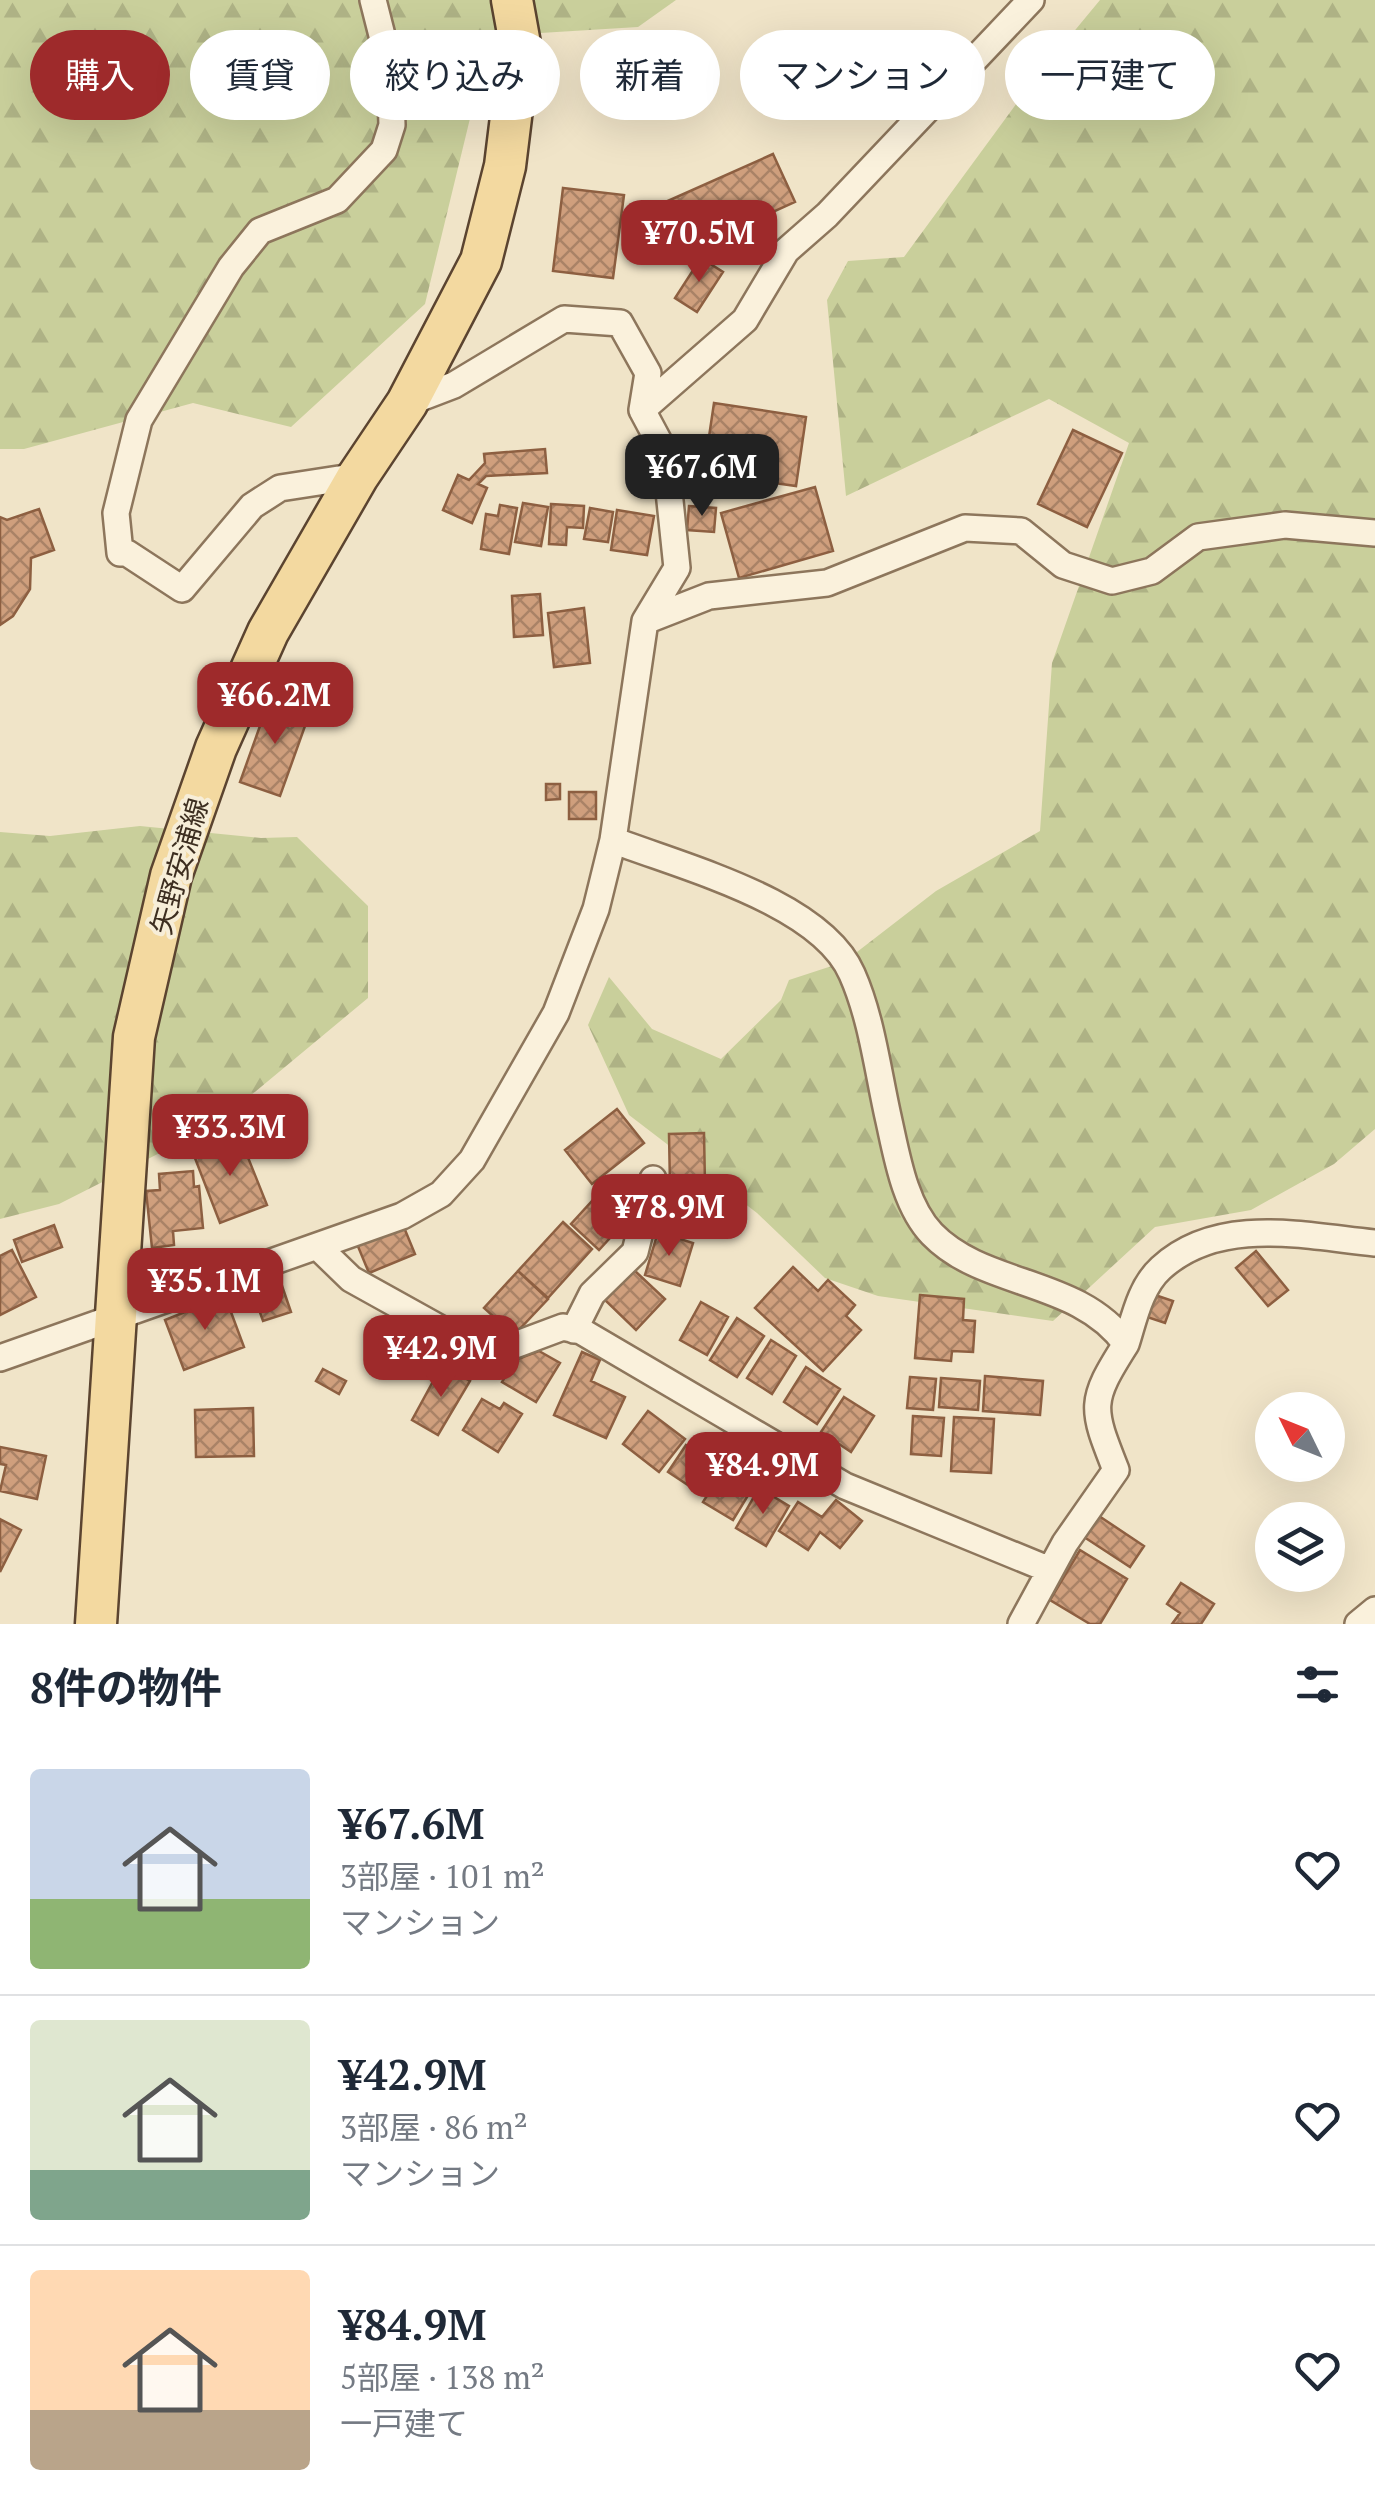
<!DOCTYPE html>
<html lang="ja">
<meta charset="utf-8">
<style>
body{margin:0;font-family:"PT Serif","Noto Sans JP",serif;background:#f2f2f3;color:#1f2937;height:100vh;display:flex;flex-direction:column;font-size:38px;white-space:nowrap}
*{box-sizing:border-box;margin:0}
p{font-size:32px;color:#747a83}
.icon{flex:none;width:55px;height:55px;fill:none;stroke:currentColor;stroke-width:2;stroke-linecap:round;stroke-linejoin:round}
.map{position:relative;height:1624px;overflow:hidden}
.details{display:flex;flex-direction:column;background:#fff;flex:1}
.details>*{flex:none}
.top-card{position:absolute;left:30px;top:30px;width:1315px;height:90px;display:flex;gap:20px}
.needle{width:65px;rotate:313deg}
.tools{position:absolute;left:1255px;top:1392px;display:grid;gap:20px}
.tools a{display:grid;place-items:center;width:90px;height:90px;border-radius:50%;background:#fff;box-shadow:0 10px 40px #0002;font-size:50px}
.price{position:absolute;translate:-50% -85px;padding:0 22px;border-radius:20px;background:#9e2a2b;color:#fff;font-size:32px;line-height:65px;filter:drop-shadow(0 2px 5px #0008)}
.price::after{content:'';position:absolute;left:50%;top:60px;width:30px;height:22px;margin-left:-15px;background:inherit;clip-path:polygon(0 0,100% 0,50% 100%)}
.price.current{background:#222;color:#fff}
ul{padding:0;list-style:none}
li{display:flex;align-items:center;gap:30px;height:250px;padding:0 30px}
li+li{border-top:2px solid #e0e1e3}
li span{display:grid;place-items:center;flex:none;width:280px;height:200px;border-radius:10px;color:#555}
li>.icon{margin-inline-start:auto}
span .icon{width:120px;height:120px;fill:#fffc;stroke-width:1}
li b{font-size:42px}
h2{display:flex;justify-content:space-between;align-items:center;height:120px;padding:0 30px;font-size:42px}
.tag{padding:0 35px;border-radius:45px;background:#fff;box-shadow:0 10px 40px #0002;font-size:35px;line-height:90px}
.tag.current{background:#9e2a2b;color:#fff}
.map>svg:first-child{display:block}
</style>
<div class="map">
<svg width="1375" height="1624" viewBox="0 0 1375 1624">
<defs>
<pattern id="forest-firs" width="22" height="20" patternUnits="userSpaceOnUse" patternTransform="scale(2.5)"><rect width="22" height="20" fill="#c9cf9b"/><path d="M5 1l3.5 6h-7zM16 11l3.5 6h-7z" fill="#aeb285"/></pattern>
<pattern id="building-cross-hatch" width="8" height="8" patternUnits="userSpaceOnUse" patternTransform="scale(2.5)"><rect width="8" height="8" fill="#cf9f7d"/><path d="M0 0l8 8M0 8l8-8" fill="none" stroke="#a98266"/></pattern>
</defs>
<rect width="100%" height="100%" fill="#f0e4c8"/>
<path fill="url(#forest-firs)" d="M 0,0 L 676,0 L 638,27 L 490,36 L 425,304 L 291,427 L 193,403 L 24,449 L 0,449 Z
M 1100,0 L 1375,0 L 1375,1129 L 1334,1164 L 1251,1210 L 1155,1227 L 1053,1321 L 878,1296 L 825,1278 L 757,1213 L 629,1115 L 588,1025 L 609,977 L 652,1029 L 721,1059 L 781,1000 L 789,980 L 844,962 L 936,891 L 1040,831 L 1052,663 L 1129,443 L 1049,399 L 846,496 L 827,300 L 848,261 L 904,257 L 1033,81 Z
M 140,826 L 261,838 L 297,837 L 368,906 L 368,998 L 215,1125 L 59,1204 L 0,1219 L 0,832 L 50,836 Z"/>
<path fill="url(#building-cross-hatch)" stroke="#8d5f41" stroke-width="2.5" d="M 773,154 L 795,202 L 664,261 L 643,212 Z
M 563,188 L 624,195 L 613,278 L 553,271 Z
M 705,244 L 741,247 L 739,263 L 704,259 Z
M 701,258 L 723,272 L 697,312 L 675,298 Z
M 714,403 L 806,417 L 796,486 L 740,478 L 737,496 L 701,491 Z
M 1073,430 L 1122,453 L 1087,527 L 1038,504 Z
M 545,449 L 547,473 L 486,476 L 478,484 L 487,488 L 472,523 L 443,510 L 458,475 L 469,480 L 485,463 L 484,454 Z
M 815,487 L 833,551 L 739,578 L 721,513 Z
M 523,503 L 548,507 L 541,546 L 515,542 Z
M 551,504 L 584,506 L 583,528 L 567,527 L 566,545 L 549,544 Z
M 500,505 L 517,508 L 509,554 L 481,549 L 486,514 L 498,516 Z
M 689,506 L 716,508 L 714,532 L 687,530 Z
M 590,508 L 613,512 L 608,542 L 584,539 Z
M 39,509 L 54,550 L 31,558 L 30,589 L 13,616 L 0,625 L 0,517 L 7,520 Z
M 617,510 L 654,516 L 647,555 L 611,550 Z
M 540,594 L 543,635 L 514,637 L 512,596 Z
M 584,608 L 590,663 L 554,667 L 548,613 Z
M 270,698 L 310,712 L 280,796 L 240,782 Z
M 546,784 L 560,784 L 560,799 L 546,800 Z
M 569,792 L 596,792 L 596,819 L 569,819 Z
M 617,1109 L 644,1143 L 592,1184 L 565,1150 Z
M 704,1133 L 705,1184 L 670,1185 L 669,1134 Z
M 239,1135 L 267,1205 L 220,1223 L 193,1153 Z
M 193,1171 L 194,1187 L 199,1186 L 203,1228 L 173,1231 L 174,1245 L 152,1248 L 146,1191 L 160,1190 L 159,1174 Z
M 602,1190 L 630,1216 L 599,1250 L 571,1224 Z
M 563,1222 L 592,1249 L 548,1298 L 518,1271 Z
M 54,1225 L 62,1247 L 22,1262 L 14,1240 Z
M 403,1225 L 415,1254 L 369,1273 L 357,1244 Z
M 658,1232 L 693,1243 L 680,1286 L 645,1275 Z
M 12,1250 L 36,1297 L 0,1315 L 0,1256 Z
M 1256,1251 L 1288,1290 L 1268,1306 L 1236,1268 Z
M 793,1267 L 818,1291 L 828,1280 L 855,1305 L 846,1316 L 861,1330 L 823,1371 L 755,1308 Z
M 634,1270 L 665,1299 L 636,1330 L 605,1300 Z
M 518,1271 L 548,1299 L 514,1335 L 484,1308 Z
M 280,1280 L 291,1312 L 263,1321 L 252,1290 Z
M 1152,1294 L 1173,1301 L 1165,1323 L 1144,1316 Z
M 920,1295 L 964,1299 L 963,1320 L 975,1321 L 973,1352 L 952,1351 L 951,1361 L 915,1358 Z
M 225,1296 L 244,1347 L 184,1370 L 165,1320 Z
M 701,1302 L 728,1317 L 707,1355 L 680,1340 Z
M 737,1318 L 764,1336 L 737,1377 L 710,1360 Z
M 771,1340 L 796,1356 L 772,1394 L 747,1378 Z
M 539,1351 L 560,1363 L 536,1402 L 502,1382 L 515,1360 Z
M 582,1352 L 600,1360 L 591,1381 L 625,1397 L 606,1438 L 554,1415 Z
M 442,1365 L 470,1381 L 438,1435 L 412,1420 Z
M 806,1367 L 840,1389 L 817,1424 L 784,1402 Z
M 323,1369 L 346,1381 L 339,1394 L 316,1381 Z
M 985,1376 L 1043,1381 L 1040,1415 L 983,1411 Z
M 910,1377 L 936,1379 L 933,1410 L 907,1408 Z
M 941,1378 L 980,1381 L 978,1410 L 939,1407 Z
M 844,1397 L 874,1416 L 851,1452 L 821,1432 Z
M 482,1399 L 500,1409 L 504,1403 L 522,1414 L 498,1452 L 463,1430 Z
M 253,1408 L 254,1456 L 196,1457 L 195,1410 Z
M 648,1411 L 685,1439 L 659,1472 L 623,1444 Z
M 913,1416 L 944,1418 L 941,1456 L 911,1454 Z
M 954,1417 L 994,1419 L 991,1473 L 951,1471 Z
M 686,1445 L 718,1466 L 700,1493 L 668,1472 Z
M 0,1447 L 46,1456 L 37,1499 L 0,1491 L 6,1465 L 0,1464 Z
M 723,1470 L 752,1489 L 733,1520 L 703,1502 Z
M 759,1488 L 789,1506 L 766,1546 L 736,1528 Z
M 836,1500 L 862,1521 L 840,1548 L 820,1532 L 808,1550 L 779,1531 L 798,1502 L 822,1517 Z
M 1099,1516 L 1144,1546 L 1130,1567 L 1084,1537 Z
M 0,1519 L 21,1530 L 0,1572 Z
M 1080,1550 L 1127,1579 L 1100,1624 L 1090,1624 L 1050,1600 Z
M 1181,1583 L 1214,1604 L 1201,1624 L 1172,1624 L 1180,1613 L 1167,1604 Z"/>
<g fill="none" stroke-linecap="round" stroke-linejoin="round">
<g stroke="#8d765c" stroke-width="30">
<path id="minor" d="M 642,410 L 745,320 L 786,251 L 827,215 L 1031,0
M 358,476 L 280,488 L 252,506 L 182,589 L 127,553 L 120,553 L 116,513 L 139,420 L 231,267 L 260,231 L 337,200 L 384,150 L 392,125 L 390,67 L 373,0
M 645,621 L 709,596 L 827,583 L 965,528 L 1021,531 L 1063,565 L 1112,581 L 1152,571 L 1198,537 L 1285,525 L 1375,533
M 613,840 C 682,867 821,902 852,974 C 872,1019 878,1073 889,1121 C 897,1157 905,1206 932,1234 C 984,1288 1079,1278 1126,1344 C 1089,1402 1091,1407 1116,1470 L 1065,1543 L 1021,1624
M 318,1247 L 351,1279 L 477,1349 L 504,1349 L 563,1327 L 581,1331 L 845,1486 L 1050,1570
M 574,1330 L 592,1294 L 635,1252 L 653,1179
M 1126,1344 C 1134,1319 1140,1287 1161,1268 C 1219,1215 1305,1236 1375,1243
M 0,1358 L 402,1216 L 441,1194 L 472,1160 L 556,1013 L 596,909 L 613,840 L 645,621 L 677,568 L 665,453 L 642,410 L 648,373 L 620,323 L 564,319 L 454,385 L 407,403
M 1358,1624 L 1375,1610"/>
</g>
<g stroke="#5b4430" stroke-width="45">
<path id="primary" d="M 96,1624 L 134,1037 L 171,876 L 216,748 L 268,632 L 358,476 L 407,403 L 481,261 L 505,166 L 520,44 L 512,0"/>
</g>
<use href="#minor" stroke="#faf1dc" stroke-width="25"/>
<use href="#primary" stroke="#f3d9a0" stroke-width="40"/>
</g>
<g text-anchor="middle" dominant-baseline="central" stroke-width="8" stroke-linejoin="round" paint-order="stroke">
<g font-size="28" fill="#3d2e20" stroke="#f7eed8">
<text transform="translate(179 866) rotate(-74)">矢野安浦線</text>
</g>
</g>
</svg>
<div class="tools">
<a><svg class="needle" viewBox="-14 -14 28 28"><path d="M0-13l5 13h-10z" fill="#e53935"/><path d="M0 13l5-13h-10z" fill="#747a83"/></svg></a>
<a><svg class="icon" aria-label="layers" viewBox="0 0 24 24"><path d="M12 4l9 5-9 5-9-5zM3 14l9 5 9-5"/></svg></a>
</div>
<b class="price" style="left:699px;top:285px">¥70.5M</b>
<b class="price current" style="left:702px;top:519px">¥67.6M</b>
<b class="price" style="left:275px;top:747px">¥66.2M</b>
<b class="price" style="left:230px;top:1179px">¥33.3M</b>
<b class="price" style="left:669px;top:1259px">¥78.9M</b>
<b class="price" style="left:205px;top:1333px">¥35.1M</b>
<b class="price" style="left:441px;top:1400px">¥42.9M</b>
<b class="price" style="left:763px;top:1517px">¥84.9M</b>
<div class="top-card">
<a class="tag current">購入</a>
<a class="tag">賃貸</a>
<a class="tag">絞り込み</a>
<a class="tag">新着</a>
<a class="tag">マンション</a>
<a class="tag">一戸建て</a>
</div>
</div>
<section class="details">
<h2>8件の物件<svg class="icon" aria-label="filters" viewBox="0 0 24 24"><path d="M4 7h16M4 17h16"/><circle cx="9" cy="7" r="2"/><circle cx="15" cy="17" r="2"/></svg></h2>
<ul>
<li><span style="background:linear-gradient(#c9d6e8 65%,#8fb573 0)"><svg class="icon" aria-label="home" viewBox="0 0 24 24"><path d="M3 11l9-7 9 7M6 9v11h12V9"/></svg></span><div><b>¥67.6M</b><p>3部屋 · 101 m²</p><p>マンション</p></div><svg class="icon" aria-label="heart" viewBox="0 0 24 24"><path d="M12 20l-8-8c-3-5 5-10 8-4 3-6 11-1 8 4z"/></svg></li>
<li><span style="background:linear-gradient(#dfe7d0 75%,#7fa58c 0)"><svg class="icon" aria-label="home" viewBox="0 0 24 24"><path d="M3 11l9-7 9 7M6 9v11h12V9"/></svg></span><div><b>¥42.9M</b><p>3部屋 · 86 m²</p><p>マンション</p></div><svg class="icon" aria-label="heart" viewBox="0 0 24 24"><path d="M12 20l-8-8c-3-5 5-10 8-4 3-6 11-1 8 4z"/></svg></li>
<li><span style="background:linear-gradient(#ffd9b3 70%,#b9a48a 0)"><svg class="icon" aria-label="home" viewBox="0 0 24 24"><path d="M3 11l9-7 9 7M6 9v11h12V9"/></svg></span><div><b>¥84.9M</b><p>5部屋 · 138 m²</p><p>一戸建て</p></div><svg class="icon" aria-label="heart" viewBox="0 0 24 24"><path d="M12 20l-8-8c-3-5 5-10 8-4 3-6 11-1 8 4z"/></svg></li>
</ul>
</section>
